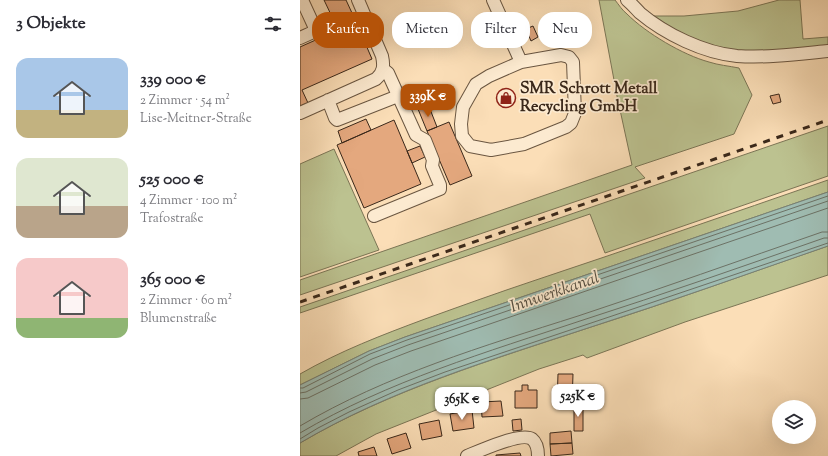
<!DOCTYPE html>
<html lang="de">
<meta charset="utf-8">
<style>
body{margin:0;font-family:"Sorts Mill Goudy",serif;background:#f2f2f3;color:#2b2b33;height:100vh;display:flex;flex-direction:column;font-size:15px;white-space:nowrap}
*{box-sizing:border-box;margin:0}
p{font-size:13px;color:#7c7c81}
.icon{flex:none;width:22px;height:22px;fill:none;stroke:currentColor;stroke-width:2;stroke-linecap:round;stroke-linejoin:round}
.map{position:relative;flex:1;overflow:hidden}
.details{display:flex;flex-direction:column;background:#fff;width:300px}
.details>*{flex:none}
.guide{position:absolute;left:12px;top:12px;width:380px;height:36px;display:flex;gap:8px}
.tools{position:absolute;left:472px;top:400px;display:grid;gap:8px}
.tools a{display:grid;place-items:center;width:44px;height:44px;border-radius:50%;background:#fff;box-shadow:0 4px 16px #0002;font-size:20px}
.price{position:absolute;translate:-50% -34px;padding:0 9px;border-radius:8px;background:#fff;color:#222;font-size:13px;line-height:26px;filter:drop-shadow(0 1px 2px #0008)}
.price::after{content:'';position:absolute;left:50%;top:24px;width:12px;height:9px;margin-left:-6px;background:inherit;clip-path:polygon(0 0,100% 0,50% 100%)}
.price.current{background:#b45309;color:#fff}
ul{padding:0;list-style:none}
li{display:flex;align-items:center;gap:12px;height:100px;padding:0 16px}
li span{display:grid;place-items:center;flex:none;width:112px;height:80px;border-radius:12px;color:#555}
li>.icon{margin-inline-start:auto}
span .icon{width:48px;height:48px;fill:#fffc;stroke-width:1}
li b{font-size:17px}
h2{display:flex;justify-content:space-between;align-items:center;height:48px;padding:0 16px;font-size:17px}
.chip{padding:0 14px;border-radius:16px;background:#fff;box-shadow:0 4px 16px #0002;font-size:14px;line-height:36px}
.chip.current{background:#b45309;color:#fff}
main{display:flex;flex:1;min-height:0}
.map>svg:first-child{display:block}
</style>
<main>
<section class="details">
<h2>3 Objekte<svg class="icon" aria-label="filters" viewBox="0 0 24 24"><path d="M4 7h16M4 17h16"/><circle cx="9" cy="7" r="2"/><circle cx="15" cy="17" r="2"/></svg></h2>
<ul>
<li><span style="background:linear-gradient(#a9c7e8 65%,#c2b280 0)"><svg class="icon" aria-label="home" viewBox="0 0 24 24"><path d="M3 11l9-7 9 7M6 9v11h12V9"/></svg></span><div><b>339 000 €</b><p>2 Zimmer · 54 m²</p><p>Lise-Meitner-Straße</p></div></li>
<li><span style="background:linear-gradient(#dfe7d0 60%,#b9a48a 0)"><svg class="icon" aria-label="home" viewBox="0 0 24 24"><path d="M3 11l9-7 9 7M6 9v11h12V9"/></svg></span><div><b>525 000 €</b><p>4 Zimmer · 100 m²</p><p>Trafostraße</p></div></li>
<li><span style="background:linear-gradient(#f6c9c9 75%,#8fb573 0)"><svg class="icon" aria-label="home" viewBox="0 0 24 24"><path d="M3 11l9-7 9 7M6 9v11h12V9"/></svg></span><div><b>365 000 €</b><p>2 Zimmer · 60 m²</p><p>Blumenstraße</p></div></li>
</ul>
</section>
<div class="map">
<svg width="528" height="456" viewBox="0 0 528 456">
<rect width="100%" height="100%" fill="#fbdeb7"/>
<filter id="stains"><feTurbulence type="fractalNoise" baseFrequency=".005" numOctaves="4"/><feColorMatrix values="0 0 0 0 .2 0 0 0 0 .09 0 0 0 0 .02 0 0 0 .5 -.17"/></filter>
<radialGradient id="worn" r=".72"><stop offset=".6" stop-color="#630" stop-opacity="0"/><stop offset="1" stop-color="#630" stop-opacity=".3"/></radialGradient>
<path fill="#bcc290" stroke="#7b7555" d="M 299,0 L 315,0 C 319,5 322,10 327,14 C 346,33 383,55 409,62 C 418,65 429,66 439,68 L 452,95 L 434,134 L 335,167 L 345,178 L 0,295 L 0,280 L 332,165 L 317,96 Z
M 479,0 L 500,0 L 503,39 L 528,37 L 528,46 L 491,50 L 437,51 L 414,46 L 386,36 L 369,26 L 354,16 L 384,16 L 438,11 Z
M 528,126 L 528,176 L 305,253 L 290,214 L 0,313 L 0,307 Z
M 34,149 L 79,250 L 0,277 L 0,164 Z
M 528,180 L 528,192 L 105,337 L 69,351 L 0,385 L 0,374 C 40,351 82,335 125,319 C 161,306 197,293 233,281 C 332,248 430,214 528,180 Z
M 528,246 L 528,275 L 385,322 L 287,358 L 283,355 L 239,369 L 76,434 L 36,456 L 0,456 L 0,443 C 90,390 192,360 291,327 C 370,302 449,273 528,246 Z"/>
<path fill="#9fbcb2" stroke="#778175" d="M 528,192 L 528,246 C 450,273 372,301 294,326 C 194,359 91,389 0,443 L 0,385 L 69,351 L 105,337 Z"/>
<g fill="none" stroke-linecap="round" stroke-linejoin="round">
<path stroke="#6c7266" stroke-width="1" d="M 0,388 L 3,388 L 70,354 L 107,340 L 528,196
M 0,393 L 6,392 L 72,359 L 108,345 L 528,201
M 0,399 L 8,398 L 75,365 L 111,351 L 528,208
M 0,426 C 86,375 184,346 278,316 C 360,289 441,260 522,232 L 528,232
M 0,433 C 88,381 187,352 283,320 C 364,294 444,266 524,238 L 528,238
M 0,439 L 18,428 L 49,412 L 98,390 L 145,372 L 312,316 L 528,243"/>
</g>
<path fill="#e4a87e" stroke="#3a281a" d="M 24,0 L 46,0 L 52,13 L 34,21 Z
M 56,22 L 72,59 L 2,90 L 8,103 L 0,106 L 0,47 Z
M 233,26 L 238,37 L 231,41 L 226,29 Z
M 479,94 L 481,102 L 473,104 L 470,96 Z
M 128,104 L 137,127 L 127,131 L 118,109 Z
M 66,119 L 71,130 L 42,143 L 38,131 Z
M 94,120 L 121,184 L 64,208 L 37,145 Z
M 149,122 L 172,176 L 150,185 L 127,131 Z
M 120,146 L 125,157 L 112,163 L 107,151 Z
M 258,374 L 273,374 L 272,404 L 257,404 Z
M 222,385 L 228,385 L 228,390 L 237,390 L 237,408 L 215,408 L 215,391 L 222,391 Z
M 201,401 L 203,416 L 182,417 L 181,402 Z
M 274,406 L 283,406 L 283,431 L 274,431 Z
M 172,410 L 174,428 L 153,431 L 150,414 Z
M 221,419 L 222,430 L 213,431 L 212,420 Z
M 139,420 L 142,436 L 122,440 L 119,424 Z
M 271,431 L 272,443 L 250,444 L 250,433 Z
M 106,433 L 111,448 L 92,454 L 87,439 Z
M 272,443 L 273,454 L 251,456 L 250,444 Z
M 74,447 L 77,456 L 59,456 L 58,452 Z
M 220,453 L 221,456 L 196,456 L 196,455 Z"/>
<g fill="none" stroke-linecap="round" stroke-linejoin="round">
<g stroke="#6a5641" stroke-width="14">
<path id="minor" d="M 193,0 L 221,62
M 327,0 C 332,4 336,9 340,13 C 365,34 404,53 437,56 C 467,58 498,54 528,51
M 0,38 L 11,33 L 14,31 L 14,26 L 2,0
M 261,55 L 269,57 L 273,62 L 275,113 L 271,123 L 266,127 L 224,144 L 191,150 L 170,146 L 162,136 L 161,124 L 163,107 L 176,84 L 189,76 L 221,62 Z
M 28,100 L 35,118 L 37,120 L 98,96
M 0,113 L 76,79 C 84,72 84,65 82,56 L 58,0
M 74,216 L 140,189 L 140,185 L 132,166 L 133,160 L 125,140 L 116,135 L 88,73 L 83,69
M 167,456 C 179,451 221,432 232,439 C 237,443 238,450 238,456"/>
</g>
<use href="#minor" stroke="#fcead0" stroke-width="12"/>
<path stroke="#3a281a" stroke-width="3" stroke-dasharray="7 7" stroke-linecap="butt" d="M 0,302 L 528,120"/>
</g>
<defs>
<g id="shop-ring" transform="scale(1)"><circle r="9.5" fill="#fcead0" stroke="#8f2418" stroke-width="1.5"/><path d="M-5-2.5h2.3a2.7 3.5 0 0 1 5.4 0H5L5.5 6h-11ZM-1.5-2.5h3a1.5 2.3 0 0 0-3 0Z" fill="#8f2418"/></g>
</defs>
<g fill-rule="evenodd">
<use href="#shop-ring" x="206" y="98"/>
</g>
<g text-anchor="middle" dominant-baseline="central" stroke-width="3.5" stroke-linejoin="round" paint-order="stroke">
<g font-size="16" font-weight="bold" fill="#3a281a" stroke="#fcead0" text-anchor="start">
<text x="220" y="89">SMR Schrott Metall<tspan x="220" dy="18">Recycling GmbH</tspan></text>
</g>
<g font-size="17" font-style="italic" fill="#534d40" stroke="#fcead0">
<text transform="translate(255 293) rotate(-19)">Innwerkkanal</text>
</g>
</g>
<rect width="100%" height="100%" filter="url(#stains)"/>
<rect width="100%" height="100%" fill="url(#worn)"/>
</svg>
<div class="tools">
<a><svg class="icon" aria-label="layers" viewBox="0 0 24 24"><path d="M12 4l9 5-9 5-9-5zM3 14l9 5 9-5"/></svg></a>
</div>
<b class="price current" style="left:128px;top:118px">339K €</b>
<b class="price" style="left:278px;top:418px">525K €</b>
<b class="price" style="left:162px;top:421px">365K €</b>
<div class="guide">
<a class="chip current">Kaufen</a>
<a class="chip">Mieten</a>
<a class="chip">Filter</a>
<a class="chip">Neu</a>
</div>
</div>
</main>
